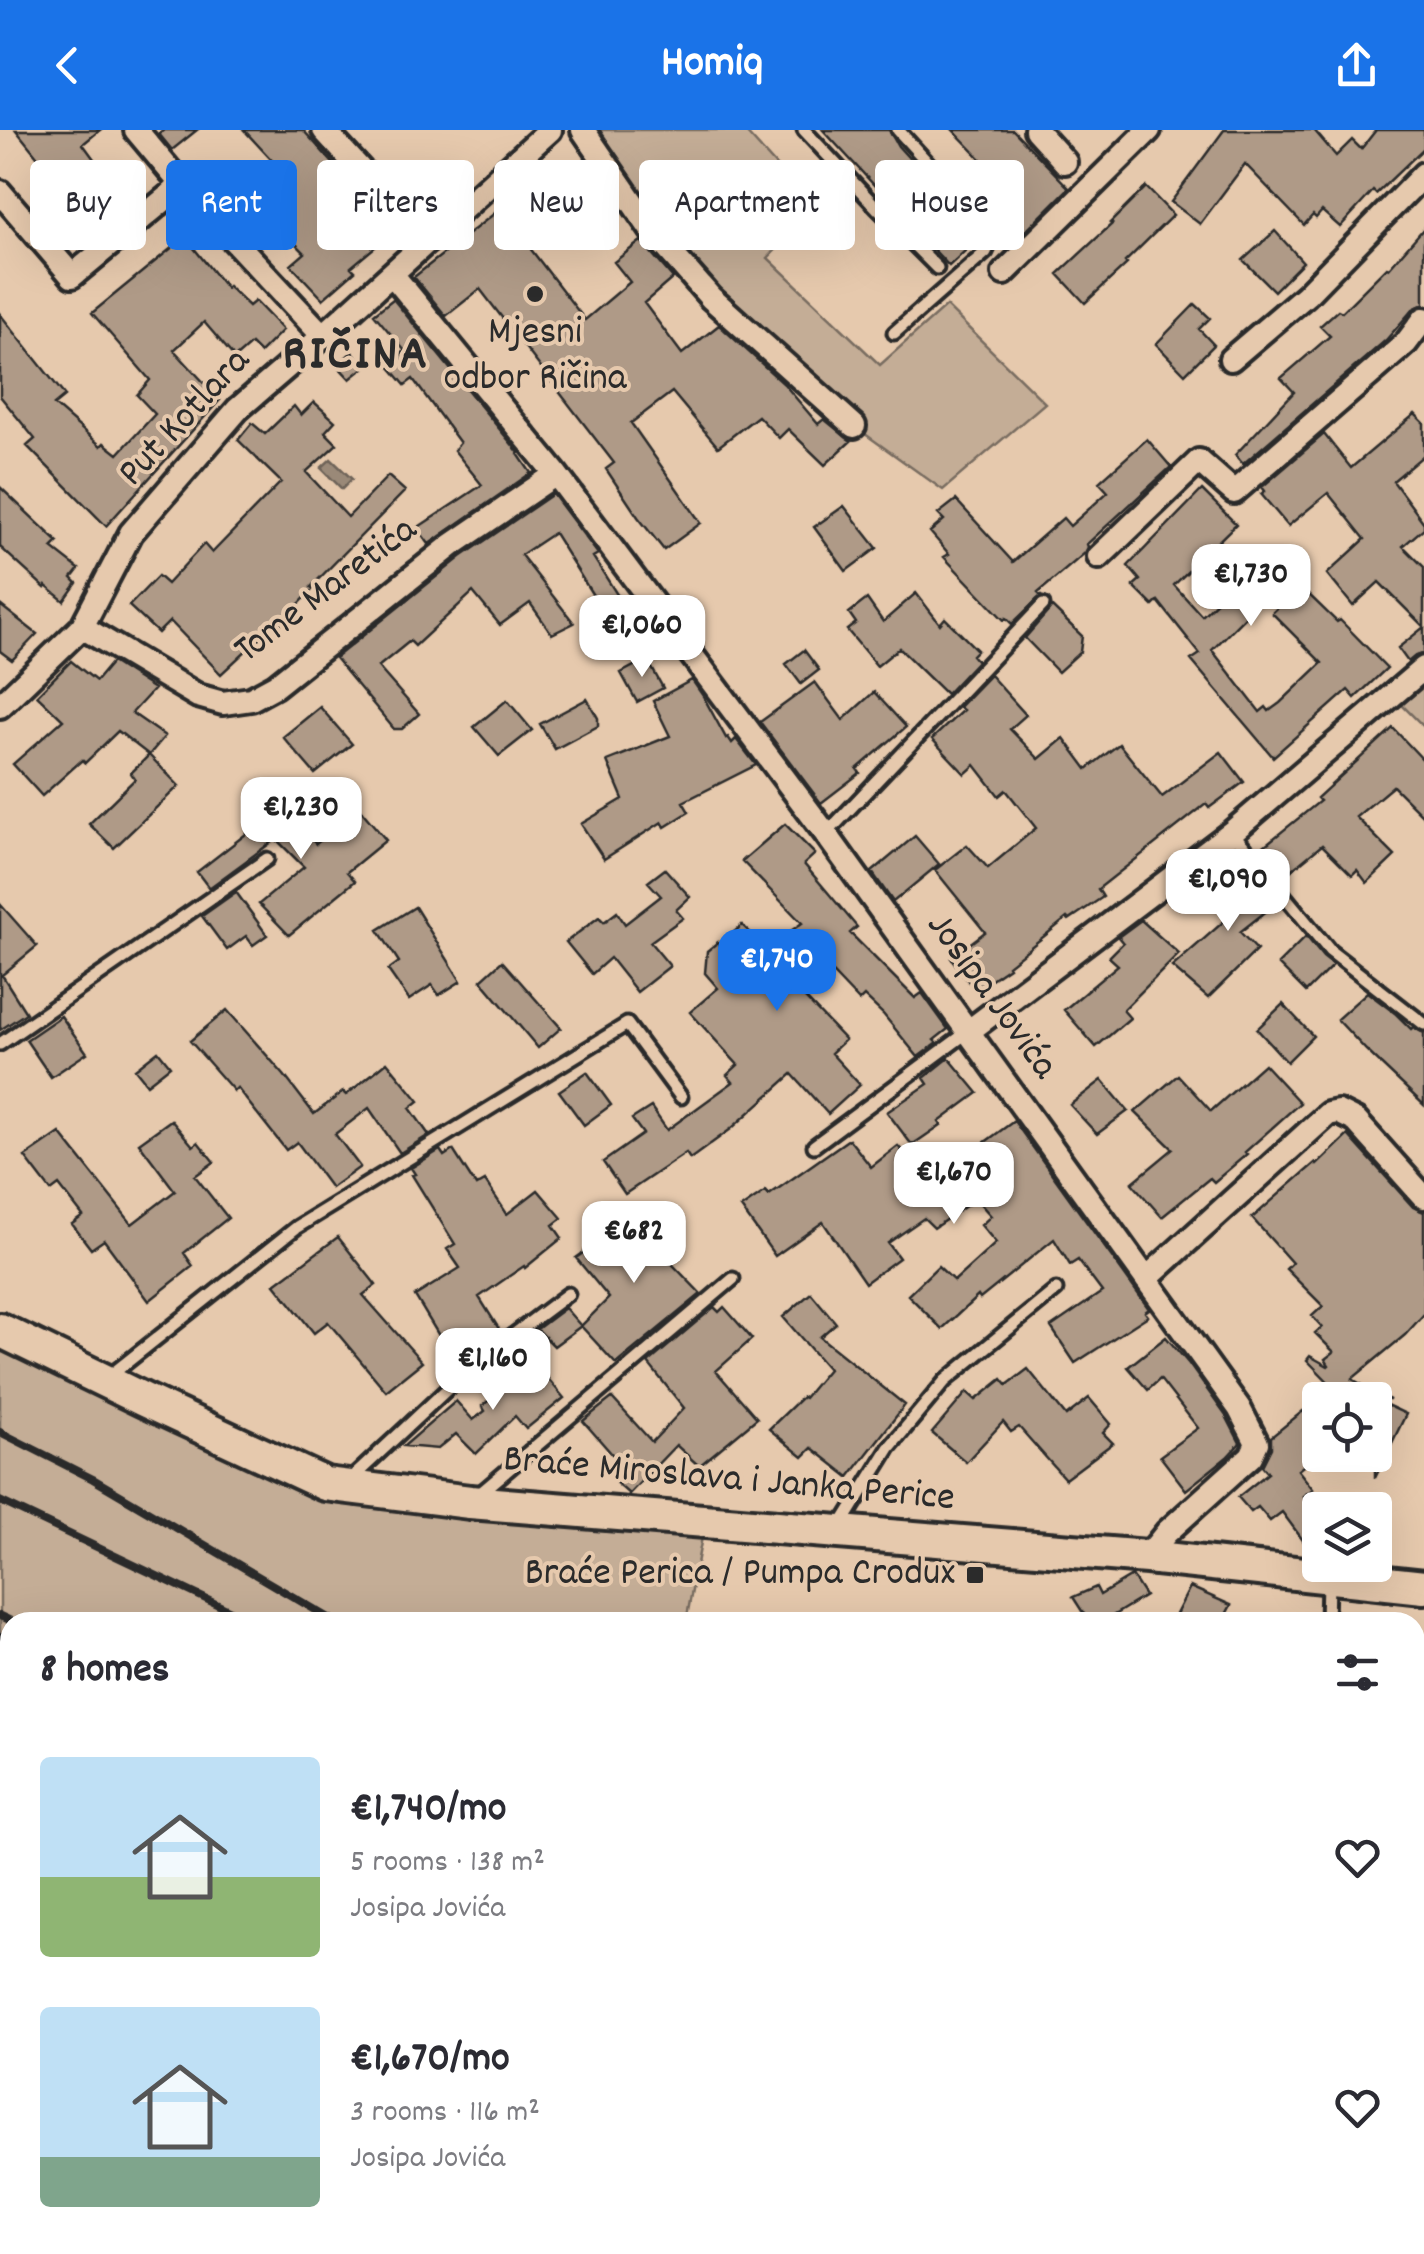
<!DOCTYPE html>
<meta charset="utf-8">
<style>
body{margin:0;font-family:Dekko,sans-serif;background:#f7f7f7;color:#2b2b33;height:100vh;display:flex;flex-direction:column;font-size:38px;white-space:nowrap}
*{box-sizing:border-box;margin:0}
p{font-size:32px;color:#7c7c81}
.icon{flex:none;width:55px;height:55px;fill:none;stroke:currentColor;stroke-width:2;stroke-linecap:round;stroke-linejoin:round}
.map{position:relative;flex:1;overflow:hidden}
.sheet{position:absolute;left:0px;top:1482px;width:1425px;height:642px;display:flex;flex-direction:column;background:#fff;border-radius:30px 30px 0 0;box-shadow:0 10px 40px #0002}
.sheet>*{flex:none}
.top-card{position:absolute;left:30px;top:30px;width:1365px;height:90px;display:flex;gap:20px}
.tools{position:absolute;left:1302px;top:1252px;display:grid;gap:20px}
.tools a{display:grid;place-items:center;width:90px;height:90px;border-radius:10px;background:#fff;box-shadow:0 10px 40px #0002;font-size:50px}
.price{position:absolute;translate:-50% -85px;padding:0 22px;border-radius:20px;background:#fff;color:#222;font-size:32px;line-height:65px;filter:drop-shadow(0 2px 5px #0008)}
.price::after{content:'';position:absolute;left:50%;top:60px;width:30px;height:22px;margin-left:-15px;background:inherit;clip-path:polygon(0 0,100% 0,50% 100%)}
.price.on{background:#1a73e8;color:#fff}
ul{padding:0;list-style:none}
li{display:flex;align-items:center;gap:30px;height:250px;padding:0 40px}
li span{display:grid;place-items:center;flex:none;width:280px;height:200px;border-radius:10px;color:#555}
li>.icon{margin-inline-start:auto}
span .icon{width:120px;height:120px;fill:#fffc;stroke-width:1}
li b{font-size:42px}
h2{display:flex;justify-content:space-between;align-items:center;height:120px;padding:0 40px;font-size:42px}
.tag{padding:0 35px;border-radius:10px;background:#fff;box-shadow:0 10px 40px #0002;font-size:35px;line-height:90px}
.tag.on{background:#1a73e8;color:#fff}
header{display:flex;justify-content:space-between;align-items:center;height:130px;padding:0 40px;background:#1a73e8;color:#fff;font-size:45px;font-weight:700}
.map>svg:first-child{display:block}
</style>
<header><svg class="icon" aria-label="back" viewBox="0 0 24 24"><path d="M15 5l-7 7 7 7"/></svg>Homiq<svg class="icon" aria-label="share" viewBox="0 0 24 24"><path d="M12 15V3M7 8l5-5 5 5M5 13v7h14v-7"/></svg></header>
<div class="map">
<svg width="1424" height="2124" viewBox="0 0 1424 2124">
<rect width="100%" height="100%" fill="#e6c9ad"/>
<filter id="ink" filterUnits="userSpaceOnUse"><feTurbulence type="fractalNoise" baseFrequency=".01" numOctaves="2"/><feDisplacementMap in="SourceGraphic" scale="20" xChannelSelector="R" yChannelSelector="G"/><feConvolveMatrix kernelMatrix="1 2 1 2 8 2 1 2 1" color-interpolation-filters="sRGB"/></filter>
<g filter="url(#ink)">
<path fill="#c4ad96" stroke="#786c60" stroke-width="2.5" d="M 583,0 L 744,0 L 815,79 L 768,128 L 880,235 L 946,176 L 1045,273 L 943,360 L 854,296 L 711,168 Z
M 1424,538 L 1424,597 L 1392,565 Z
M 0,1200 L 325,1354 L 705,1391 L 686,1492 L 10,1492 L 10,1717 L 0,1713 Z
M 1415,1863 L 1424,1869 L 1424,2100 L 1415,2096 Z
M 793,2115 L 923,2115 L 928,2124 L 802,2124 Z"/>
<path fill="#9a8978" stroke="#6e6359" stroke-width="2.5" d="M 331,329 L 352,349 L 342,359 L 321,338 Z"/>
<path fill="#af9a87" stroke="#2b2b2b" stroke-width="2.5" d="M 16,0 L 100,0 L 83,14 L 129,77 L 96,102 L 50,40 L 49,41 Z
M 164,0 L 197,0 L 172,20 L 159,4 Z
M 244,0 L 303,0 L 394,101 L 351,137 L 355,141 L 323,169 L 291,135 L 305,123 L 263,81 L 291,51 Z
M 823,0 L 889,0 L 898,16 L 980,107 L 949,136 Z
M 953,0 L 1013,0 L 1069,58 L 1025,102 L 1009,86 L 1013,81 L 1008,75 L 1012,69 L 977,31 L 980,28 Z
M 1224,0 L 1314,0 L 1336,26 L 1352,10 L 1361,19 L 1376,0 L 1424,0 L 1424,18 L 1376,64 L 1373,61 L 1340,97 L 1322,81 L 1316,88 L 1313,85 L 1304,95 L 1245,34 L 1200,94 L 1171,72 Z
M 591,39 L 604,58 L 601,61 L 613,78 L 580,103 L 553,67 Z
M 1146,57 L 1173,85 L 1125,132 L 1127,134 L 1085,173 L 1058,144 L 1112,94 L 1110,93 Z
M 500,79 L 585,190 L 630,152 L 614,132 L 641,111 L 673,148 L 644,173 L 682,224 L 719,195 L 784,254 L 818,294 L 824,289 L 851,311 L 825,335 L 788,299 L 779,308 L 758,286 L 718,317 L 672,262 L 631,293 L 701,393 L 664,420 L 638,387 L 606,339 L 614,333 L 480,159 L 446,186 L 414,147 Z
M 1424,98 L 1424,174 L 1413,179 L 1386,210 L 1243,334 L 1235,325 L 1294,262 L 1281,248 L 1330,206 L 1320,196 L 1338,180 L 1342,182 L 1387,137 L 1389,138 Z
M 1275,101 L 1303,132 L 1274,161 L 1243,130 Z
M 185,107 L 226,158 L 228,156 L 249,176 L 255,171 L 283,200 L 260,223 L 251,214 L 235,228 L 204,192 L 174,220 L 220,270 L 106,396 L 27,316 L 35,309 L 0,266 L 0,184 L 65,266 L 54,275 L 101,316 L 104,313 L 118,324 L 155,284 L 137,265 L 150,250 L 92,183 Z
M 393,169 L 519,323 L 518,324 L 531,343 L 429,414 L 417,398 L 482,355 L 454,320 L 460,313 L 413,249 L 405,255 L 388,235 L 405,221 L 374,184 Z
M 1195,174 L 1210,188 L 1199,199 L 1214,215 L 1185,244 L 1156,214 Z
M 352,222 L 365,237 L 350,249 L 337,235 Z
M 314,272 L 335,291 L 325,302 L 337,314 L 306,342 L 348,387 L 388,346 L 405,361 L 311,457 L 313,459 L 270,505 L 266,502 L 221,544 L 170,491 L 158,503 L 129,476 L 158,446 L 167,454 L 204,414 L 212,423 L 281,352 L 238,310 L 252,293 L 265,304 L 294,276 L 301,285 Z
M 1415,284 L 1424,293 L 1424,325 L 1393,351 L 1424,393 L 1424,398 L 1403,416 L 1424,437 L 1424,523 L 1415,526 L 1408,532 L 1398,518 L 1424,497 L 1379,452 L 1353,476 L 1327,444 L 1365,409 L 1328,363 L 1288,396 L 1261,364 L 1265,361 L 1262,357 L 1324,304 L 1351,338 Z
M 1147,309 L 1171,337 L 1087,414 L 1088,417 L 1085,423 L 1038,463 L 1041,466 L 1012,494 L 1006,488 L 1004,490 L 944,427 L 949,424 L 930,402 L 944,390 L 938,384 L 956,370 L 1013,432 L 1063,388 L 1070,396 L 1108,362 L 1099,352 Z
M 0,357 L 58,412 L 52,418 L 79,439 L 72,448 L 77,453 L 64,471 L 46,456 L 45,458 L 0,417 Z
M 1202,360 L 1236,394 L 1174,455 L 1202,486 L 1228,461 L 1249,483 L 1212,520 L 1260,582 L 1266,577 L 1269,581 L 1280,573 L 1322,533 L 1272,483 L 1300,456 L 1337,492 L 1340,490 L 1387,538 L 1355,568 L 1348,560 L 1273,627 L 1191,530 L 1200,524 L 1158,471 L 1153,476 L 1133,456 L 1140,450 L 1128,436 Z
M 553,364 L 598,424 L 593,427 L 627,480 L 609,491 L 554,403 L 521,425 L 574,493 L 552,504 L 530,473 L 500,495 L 473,462 L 415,516 L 410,511 L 378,537 L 419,584 L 402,599 L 394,599 L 335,528 L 461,427 Z
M 844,376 L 877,418 L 846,441 L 814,397 Z
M 916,463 L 940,494 L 945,488 L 977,520 L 972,525 L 977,531 L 946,564 L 899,518 L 877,536 L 847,500 L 856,493 L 849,483 L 867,469 L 883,492 Z
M 0,475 L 37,504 L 12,530 L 0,521 Z
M 1052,477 L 1082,506 L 1080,522 L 1058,542 L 1025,508 Z
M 804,520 L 819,540 L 801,554 L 786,534 Z
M 647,529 L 663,558 L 637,572 L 621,543 Z
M 71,531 L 96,551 L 112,532 L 154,559 L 132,583 L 165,606 L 149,625 L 118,601 L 85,633 L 82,630 L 42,666 L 13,634 L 63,590 L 37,565 Z
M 990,545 L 1026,585 L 1010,599 L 1039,629 L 1064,608 L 1087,639 L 1119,614 L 1162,667 L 1221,622 L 1244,652 L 1209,678 L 1206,674 L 1098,759 L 1103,767 L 1069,790 L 1067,788 L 1008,835 L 1009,837 L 975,860 L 951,828 L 985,802 L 935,740 L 967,715 L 988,738 L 1036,698 L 1006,660 L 999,666 L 975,635 L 965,644 L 932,609 L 963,580 L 959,577 Z
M 692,550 L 703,566 L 726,608 L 728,607 L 732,613 L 736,609 L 756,635 L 683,672 L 689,682 L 665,697 L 662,692 L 604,729 L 581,694 L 623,669 L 607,631 L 670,606 L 653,571 Z
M 815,552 L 843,590 L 874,562 L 906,597 L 857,639 L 860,643 L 821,673 L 760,592 Z
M 587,569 L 598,588 L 598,596 L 555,619 L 540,594 Z
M 507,570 L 532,600 L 499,626 L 474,597 Z
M 320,577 L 352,614 L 315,644 L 283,607 Z
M 1393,598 L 1424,631 L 1424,687 L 1393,656 L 1356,687 L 1395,726 L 1367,753 L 1357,740 L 1352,745 L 1322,715 L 1282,748 L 1259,720 L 1320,671 L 1317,668 Z
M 149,625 L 179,656 L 114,718 L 89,694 L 135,649 L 131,643 Z
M 275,671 L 316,714 L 359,678 L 386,710 L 347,742 L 355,751 L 289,805 L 259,774 L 304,737 L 276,709 L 209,758 L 197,742 L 255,697 L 249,690 Z
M 785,694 L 815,724 L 804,734 L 857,797 L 850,803 L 915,868 L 922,863 L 948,899 L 934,910 L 937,913 L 918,927 L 883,884 L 864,866 L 859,871 L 818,828 L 791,853 L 845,910 L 831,923 L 860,955 L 828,984 L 792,944 L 731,999 L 690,1029 L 686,1023 L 625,1064 L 603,1032 L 643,1004 L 632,989 L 651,977 L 667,1000 L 733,952 L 727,945 L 738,935 L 690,882 L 718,858 L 705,843 L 707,821 L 718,812 L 720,815 L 742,795 L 767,818 L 802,793 L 742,731 Z
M 915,706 L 939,734 L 893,772 L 872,742 Z
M 1245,732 L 1278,772 L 1240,802 L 1257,820 L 1208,868 L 1172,837 L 1237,780 L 1217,757 Z
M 665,739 L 690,767 L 676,780 L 683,788 L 650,812 L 670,836 L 637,862 L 610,828 L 592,844 L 566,812 L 599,787 L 604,792 L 617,782 L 625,794 L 661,766 L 648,752 Z
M 236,762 L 267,805 L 253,815 L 246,806 L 227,820 L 202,786 Z
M 0,774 L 37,816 L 2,845 L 26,883 L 0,900 Z
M 415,777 L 461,851 L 439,865 L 432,855 L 409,870 L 388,840 L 399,832 L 378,800 Z
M 1141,790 L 1179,824 L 1123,880 L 1130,888 L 1096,917 L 1064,880 L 1118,835 L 1109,827 L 1123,813 L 1118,807 Z
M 1306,806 L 1323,827 L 1333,835 L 1306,862 L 1278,834 Z
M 502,831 L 561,898 L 538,918 L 481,850 Z
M 1367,862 L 1396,884 L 1411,899 L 1413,897 L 1424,903 L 1424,975 L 1366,920 L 1337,889 Z
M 1283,874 L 1313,906 L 1287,932 L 1257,899 Z
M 227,880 L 284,945 L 314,984 L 343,962 L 346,965 L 387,932 L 419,971 L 410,978 L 429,1005 L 400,1023 L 369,978 L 335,1004 L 360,1037 L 331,1058 L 297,1012 L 286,1020 L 237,958 L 234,961 L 190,911 Z
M 61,886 L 87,923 L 51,947 L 26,910 Z
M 158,921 L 170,936 L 147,954 L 135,939 Z
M 949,928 L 978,963 L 939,992 L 941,995 L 912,1015 L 887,982 L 928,954 L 924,948 Z
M 1264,934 L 1300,973 L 1245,1022 L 1247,1024 L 1214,1052 L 1210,1048 L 1162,1087 L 1132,1053 L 1173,1019 L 1135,982 L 1178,945 L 1211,981 Z
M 587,942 L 611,975 L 584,995 L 559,961 Z
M 1102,950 L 1128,981 L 1097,1004 L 1070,975 Z
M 171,990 L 193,1016 L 198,1012 L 214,1032 L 195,1046 L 228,1088 L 184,1123 L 193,1136 L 149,1171 L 104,1110 L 91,1119 L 72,1094 L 83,1086 L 59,1055 L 51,1061 L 25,1027 L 60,1003 L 132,1094 L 175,1061 L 139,1013 Z
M 1014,991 L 1149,1179 L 1145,1182 L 1148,1186 L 1075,1233 L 1051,1197 L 1102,1162 L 1078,1130 L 1070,1135 L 1054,1109 L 980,1169 L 978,1166 L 942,1199 L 908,1165 L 938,1136 L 954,1151 L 996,1113 L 981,1095 L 991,1086 L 976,1069 L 934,1098 L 924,1088 L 888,1113 L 899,1128 L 865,1153 L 823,1092 L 775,1126 L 741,1078 L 766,1061 L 769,1065 L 849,1009 L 871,1037 L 898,1016 L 929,1053 Z
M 1348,1005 L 1413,1077 L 1424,1082 L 1424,1184 L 1405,1205 L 1352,1249 L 1390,1270 L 1376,1270 L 1406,1284 L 1375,1348 L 1375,1270 L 1346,1270 L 1307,1230 L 1310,1226 L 1328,1236 L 1329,1235 L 1325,1229 L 1334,1222 L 1315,1203 L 1322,1197 L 1312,1186 L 1323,1176 L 1286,1139 L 1292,1133 L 1252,1088 L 1315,1033 L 1317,1035 Z
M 440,1020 L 444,1026 L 453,1020 L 476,1056 L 485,1051 L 507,1084 L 538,1060 L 562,1088 L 553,1095 L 562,1108 L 525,1138 L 524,1136 L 479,1167 L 501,1202 L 464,1226 L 450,1209 L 444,1214 L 415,1166 L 460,1138 L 447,1119 L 455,1114 L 412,1045 L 415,1044 L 411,1038 Z
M 649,1076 L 668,1101 L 652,1113 L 701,1164 L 616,1234 L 581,1196 L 609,1168 L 576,1128 Z
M 338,1107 L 376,1155 L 363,1165 L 422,1232 L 386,1261 L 328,1192 L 314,1203 L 275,1154 Z
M 811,1163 L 836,1193 L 820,1207 L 905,1275 L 849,1347 L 812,1318 L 803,1327 L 769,1299 L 802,1267 L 804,1268 L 828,1239 L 783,1187 Z
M 714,1177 L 719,1182 L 724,1177 L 752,1209 L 716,1241 L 757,1288 L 699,1336 L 676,1315 L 629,1364 L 614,1351 L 625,1339 L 583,1291 L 612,1268 L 652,1312 L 684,1278 L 648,1233 Z
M 565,1178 L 581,1196 L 554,1216 L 537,1199 Z
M 1166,1207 L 1189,1234 L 1226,1286 L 1240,1313 L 1227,1327 L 1186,1360 L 1160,1326 L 1198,1298 L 1160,1249 L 1148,1260 L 1128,1237 Z
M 535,1233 L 564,1268 L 526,1299 L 515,1286 L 476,1324 L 456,1304 L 438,1319 L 404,1316 L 456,1271 L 473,1290 L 485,1281 L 482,1276 Z
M 1028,1239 L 1066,1286 L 1089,1268 L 1111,1294 L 1103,1303 L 1113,1313 L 1065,1349 L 1019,1297 L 1011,1302 L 1003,1292 L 966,1332 L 932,1303 L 967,1262 L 976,1270 L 1002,1249 L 1007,1255 Z
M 1303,1281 L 1318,1300 L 1308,1309 L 1319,1324 L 1298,1340 L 1313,1359 L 1303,1366 L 1320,1389 L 1320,1410 L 1308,1417 L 1282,1382 L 1270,1391 L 1258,1377 L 1251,1382 L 1238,1367 L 1268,1343 L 1262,1336 L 1271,1318 L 1271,1307 Z
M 1132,1446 L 1145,1466 L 1114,1485 L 1120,1492 L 1089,1492 L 1073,1467 L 1096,1457 L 1100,1465 Z
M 1190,1457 L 1231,1475 L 1222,1492 L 1172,1492 Z"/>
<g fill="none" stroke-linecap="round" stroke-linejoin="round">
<g stroke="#2b2b2b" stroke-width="19">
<path id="lane" d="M 804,0 L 877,78 L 937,138
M 894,203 L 986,122 L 991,111 L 988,99 L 898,0
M 1232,702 L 1330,821 L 1424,894
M 826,704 L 1043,475
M 0,914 L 267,729
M 814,1016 L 969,901
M 107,1248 L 297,1097 L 627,894 L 681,967
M 350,1350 L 473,1235 L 568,1164
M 477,1366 L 733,1149
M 839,1399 L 889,1318 L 945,1251 L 1056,1160
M 1327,1492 L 1328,1452
M 1415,1674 L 1424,1681
M 0,1729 L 10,1733
M 0,2017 L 10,2026
M 530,2115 L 539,2124"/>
</g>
<g stroke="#2b2b2b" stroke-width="30">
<path id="street" d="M 136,0 L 182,55 L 323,206
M 324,0 L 427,112
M 583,0 L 652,101 L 711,168 L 854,296
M 1036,0 L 1065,32
M 0,62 L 72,146 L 182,55
M 1004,143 L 1149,0
M 392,144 L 556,344 L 826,704 L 1239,1278 L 1257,1313 L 1251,1326 L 1167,1402 L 1147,1427
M 1231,229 L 1306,165 L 1424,44
M 1099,427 L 1199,331 L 1234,362 L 1406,213 L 1424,189
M 82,497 L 198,566 L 223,573 L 251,569 L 275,556 L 452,415 L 556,344
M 0,576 L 82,497 L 131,403 L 238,279 L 323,206 L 550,0
M 969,901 L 1232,702 L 1424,538
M 1146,1149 L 1328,984 L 1338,982 L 1356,991 L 1424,1067"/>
</g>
<g stroke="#2b2b2b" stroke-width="40">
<path id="secondary" d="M 0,1200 L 144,1270 L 325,1354 L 470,1372 L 1147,1427 L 1424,1457"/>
</g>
<use href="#lane" stroke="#e6c9ad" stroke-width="11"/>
<use href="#street" stroke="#e6c9ad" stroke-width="22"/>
<use href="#secondary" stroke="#e6c9ad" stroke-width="32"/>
<path stroke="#2b2b2b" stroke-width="8" d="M 0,1302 L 93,1349 L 336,1492
M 0,1371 L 254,1492
M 0,1486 L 13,1492
M 0,1506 L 10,1511
M 0,1527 L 10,1531
M 1415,2028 L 1424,2031
M 1415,2063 L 1424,2067
M 940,2115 L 946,2124
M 1055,2115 L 1064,2124
M 1176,2115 L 1183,2124
M 1247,2115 L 1257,2124
M 1282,2115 L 1292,2124"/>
</g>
</g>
<g fill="#2b2b2b" stroke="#e6c9ad" stroke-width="4">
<circle cx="535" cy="164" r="10"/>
<rect x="965" y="1435" width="20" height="20" rx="5"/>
</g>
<g text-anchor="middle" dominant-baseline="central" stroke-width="8" stroke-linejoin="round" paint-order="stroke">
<g font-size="40" fill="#2b2b2b" stroke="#e6c9ad">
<text x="535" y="204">Mjesni<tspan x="535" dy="46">odbor Ričina</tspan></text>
<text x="955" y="1445" text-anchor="end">Braće Perica / Pumpa Crodux</text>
</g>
<g font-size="40" fill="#2b2b2b" stroke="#e6c9ad">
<text transform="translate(186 289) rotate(-47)">Put Kotlara</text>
<text transform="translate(327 462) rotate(-37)">Tome Maretića</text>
<text transform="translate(990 867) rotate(54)">Josipa Jovića</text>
<text transform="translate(729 1351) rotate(5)">Braće Miroslava i Janka Perice</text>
</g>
<g font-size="50" font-weight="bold" letter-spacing="2.5" fill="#2b2b2b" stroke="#e6c9ad">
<text x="356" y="227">RIČINA</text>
</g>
</g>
</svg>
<div class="tools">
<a><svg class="icon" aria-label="locate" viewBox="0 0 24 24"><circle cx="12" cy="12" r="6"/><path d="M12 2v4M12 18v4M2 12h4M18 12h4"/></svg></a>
<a><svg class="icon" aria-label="layers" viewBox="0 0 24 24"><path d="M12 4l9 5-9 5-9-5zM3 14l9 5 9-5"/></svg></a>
</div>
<b class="price" style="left:1251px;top:499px">€1,730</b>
<b class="price" style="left:642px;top:550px">€1,060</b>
<b class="price" style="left:301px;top:732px">€1,230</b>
<b class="price" style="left:1228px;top:804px">€1,090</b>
<b class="price on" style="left:777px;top:884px">€1,740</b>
<b class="price" style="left:954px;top:1097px">€1,670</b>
<b class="price" style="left:634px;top:1156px">€682</b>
<b class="price" style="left:493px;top:1283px">€1,160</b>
<div class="top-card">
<a class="tag">Buy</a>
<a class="tag on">Rent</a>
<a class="tag">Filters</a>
<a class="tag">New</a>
<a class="tag">Apartment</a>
<a class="tag">House</a>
</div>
<section class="sheet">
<h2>8 homes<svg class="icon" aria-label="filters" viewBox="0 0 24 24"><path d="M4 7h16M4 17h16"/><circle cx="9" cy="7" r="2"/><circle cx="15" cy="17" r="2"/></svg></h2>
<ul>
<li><span style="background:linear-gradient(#bfe0f5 60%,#8fb573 0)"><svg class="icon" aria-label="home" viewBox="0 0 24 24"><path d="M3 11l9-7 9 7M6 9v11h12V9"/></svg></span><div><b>€1,740/mo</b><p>5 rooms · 138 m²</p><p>Josipa Jovića</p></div><svg class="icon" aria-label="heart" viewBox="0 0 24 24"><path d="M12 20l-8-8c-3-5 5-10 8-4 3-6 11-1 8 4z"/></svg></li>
<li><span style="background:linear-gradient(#bfe0f5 75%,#7fa58c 0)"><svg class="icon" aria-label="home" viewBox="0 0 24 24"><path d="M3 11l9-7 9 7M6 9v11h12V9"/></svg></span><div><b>€1,670/mo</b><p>3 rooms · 116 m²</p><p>Josipa Jovića</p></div><svg class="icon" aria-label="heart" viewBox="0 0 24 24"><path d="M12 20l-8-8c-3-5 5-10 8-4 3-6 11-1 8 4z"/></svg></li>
</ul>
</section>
</div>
